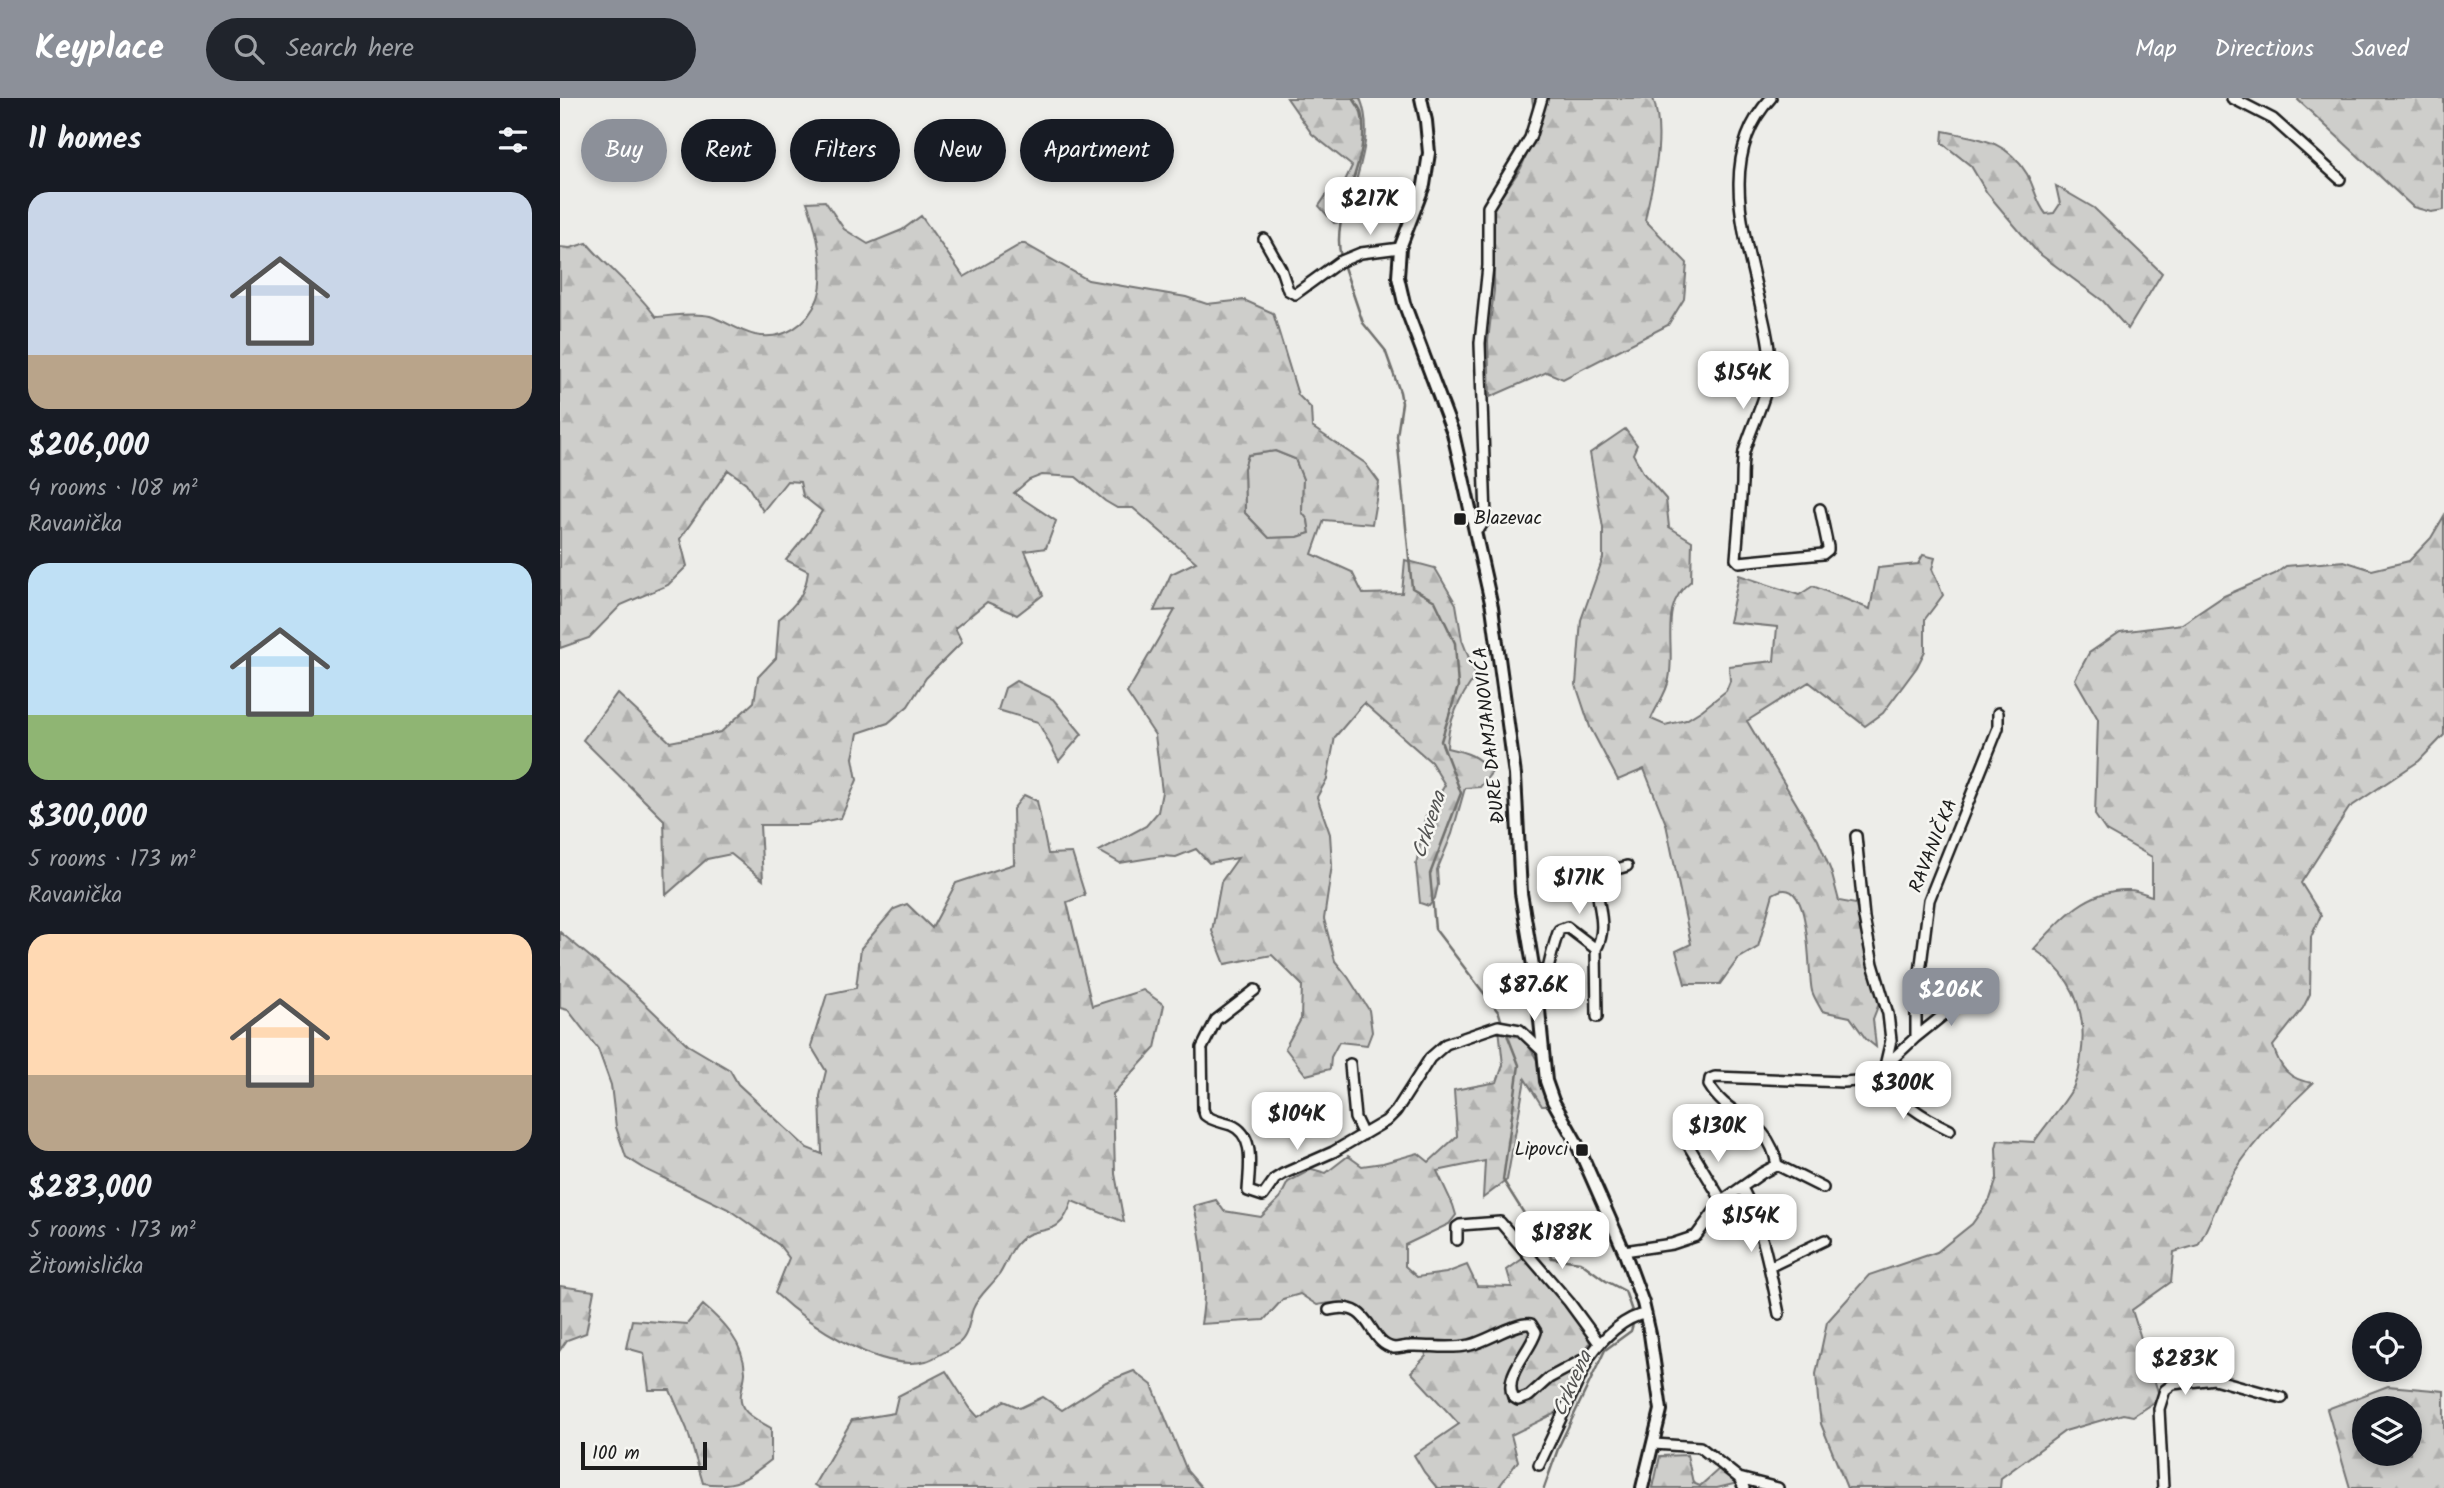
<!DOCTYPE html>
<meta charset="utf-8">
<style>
body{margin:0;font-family:Kalam,sans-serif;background:#20242c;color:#f1f3f6;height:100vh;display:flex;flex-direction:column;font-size:26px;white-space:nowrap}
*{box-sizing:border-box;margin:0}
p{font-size:23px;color:#9ea1a6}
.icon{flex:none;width:38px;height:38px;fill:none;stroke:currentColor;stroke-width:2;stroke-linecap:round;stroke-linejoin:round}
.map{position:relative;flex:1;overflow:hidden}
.side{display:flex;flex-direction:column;background:#171b24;width:560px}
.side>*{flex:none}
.banner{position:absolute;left:21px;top:21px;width:665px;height:63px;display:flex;gap:14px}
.buttons{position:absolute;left:1792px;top:1214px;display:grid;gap:14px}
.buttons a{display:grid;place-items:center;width:70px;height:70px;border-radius:50%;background:#171b24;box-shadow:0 4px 10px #0003;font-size:35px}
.scale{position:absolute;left:21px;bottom:18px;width:126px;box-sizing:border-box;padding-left:7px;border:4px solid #1c1c1c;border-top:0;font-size:19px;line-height:24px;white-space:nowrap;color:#1c1c1c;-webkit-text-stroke:5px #f6f6f2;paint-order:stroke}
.price{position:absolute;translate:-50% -60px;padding:0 16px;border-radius:14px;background:#fff;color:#222;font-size:23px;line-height:46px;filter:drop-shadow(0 2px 4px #0008)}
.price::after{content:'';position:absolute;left:50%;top:42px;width:21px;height:16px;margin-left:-10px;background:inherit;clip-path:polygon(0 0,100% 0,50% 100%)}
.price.on{background:#8c9099;color:#fff}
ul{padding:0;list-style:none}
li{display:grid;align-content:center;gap:14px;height:371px;padding:0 28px}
li span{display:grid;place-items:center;height:217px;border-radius:21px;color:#555}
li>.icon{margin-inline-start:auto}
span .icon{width:126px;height:126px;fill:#fffc;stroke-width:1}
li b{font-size:30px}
h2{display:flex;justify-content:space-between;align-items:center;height:84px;padding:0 28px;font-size:30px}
.tag{padding:0 24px;border-radius:32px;background:#171b24;box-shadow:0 4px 10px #0003;font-size:24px;line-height:63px}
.tag.on{background:#8c9099;color:#fff}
header{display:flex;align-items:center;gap:42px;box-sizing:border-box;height:98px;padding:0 35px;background:#8c9099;color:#fff}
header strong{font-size:33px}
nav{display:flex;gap:38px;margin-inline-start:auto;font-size:24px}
.search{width:490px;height:63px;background:#20242c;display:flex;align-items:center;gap:18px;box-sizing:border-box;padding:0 24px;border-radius:38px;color:#9ea1a6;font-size:26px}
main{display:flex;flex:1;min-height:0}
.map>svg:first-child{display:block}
</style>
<header>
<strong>Keyplace</strong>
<div class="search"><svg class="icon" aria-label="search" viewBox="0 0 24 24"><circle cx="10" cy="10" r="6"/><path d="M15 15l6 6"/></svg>Search here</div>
<nav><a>Map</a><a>Directions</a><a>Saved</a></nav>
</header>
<main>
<section class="side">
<h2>11 homes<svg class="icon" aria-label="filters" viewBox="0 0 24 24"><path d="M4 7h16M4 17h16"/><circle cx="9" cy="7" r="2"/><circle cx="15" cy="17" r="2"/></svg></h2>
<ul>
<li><span style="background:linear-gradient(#c9d6e8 75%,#b9a48a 0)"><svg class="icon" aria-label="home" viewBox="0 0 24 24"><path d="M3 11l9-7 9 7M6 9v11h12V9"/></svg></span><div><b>$206,000</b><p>4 rooms · 108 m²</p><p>Ravanička</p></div></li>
<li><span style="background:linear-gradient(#bfe0f5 70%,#8fb573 0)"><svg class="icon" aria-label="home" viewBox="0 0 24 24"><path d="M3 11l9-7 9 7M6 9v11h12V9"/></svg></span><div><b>$300,000</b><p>5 rooms · 173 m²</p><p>Ravanička</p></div></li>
<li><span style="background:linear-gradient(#ffd9b3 65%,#b9a48a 0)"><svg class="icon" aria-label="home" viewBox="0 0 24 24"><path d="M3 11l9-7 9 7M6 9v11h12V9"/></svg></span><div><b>$283,000</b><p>5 rooms · 173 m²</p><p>Žitomislićka</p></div></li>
</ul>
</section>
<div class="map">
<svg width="1884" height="1390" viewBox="0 0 1884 1390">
<defs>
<pattern id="forest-firs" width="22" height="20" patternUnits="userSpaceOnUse" patternTransform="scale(1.75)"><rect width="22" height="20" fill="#cececb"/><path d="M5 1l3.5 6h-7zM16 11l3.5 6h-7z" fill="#b0b0ae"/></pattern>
</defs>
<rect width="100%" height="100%" fill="#edede9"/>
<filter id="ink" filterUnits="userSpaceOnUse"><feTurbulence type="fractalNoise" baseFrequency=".0143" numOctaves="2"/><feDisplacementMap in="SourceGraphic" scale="14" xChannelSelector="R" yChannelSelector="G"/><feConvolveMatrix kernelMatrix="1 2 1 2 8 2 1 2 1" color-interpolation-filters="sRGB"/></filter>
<g filter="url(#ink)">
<path fill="#cececb" stroke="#757574" stroke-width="2" d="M 715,353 L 735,361 L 743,381 L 742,414 L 748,422 L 750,435 L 738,439 L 709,440 L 685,415 L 684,370 L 688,357 Z"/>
<path fill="url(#forest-firs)" stroke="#757574" stroke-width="2" fill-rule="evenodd" d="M 727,0 L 800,0 C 817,42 792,81 787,123 L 774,125 L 759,108 L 771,90 L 782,89 L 792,68 L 752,36 Z
M 972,0 L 1093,0 C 1106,40 1093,81 1085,122 L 1127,165 L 1124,201 L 1108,227 L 1003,281 L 987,274 L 930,299 L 928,243 L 934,192 L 934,109 L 961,70 L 977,32 Z
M 1739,0 L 1884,0 L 1884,112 L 1871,114 L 1853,109 L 1738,2 Z
M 1383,33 C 1419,40 1447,42 1467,76 C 1475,90 1476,104 1486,116 L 1494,115 L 1500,106 L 1496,88 L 1534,110 L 1602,175 L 1568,231 L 1543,203 L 1477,154 L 1427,95 L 1411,68 L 1382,45 Z
M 265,103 L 284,131 L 308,146 L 342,132 L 361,118 L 404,179 L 463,145 L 528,182 L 626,199 L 647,206 L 684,202 L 713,215 L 738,297 L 751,310 L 752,329 L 805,365 L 819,384 L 812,426 L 764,422 L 752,456 L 792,474 L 803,496 L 842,495 L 845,462 L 875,470 L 896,506 L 902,542 L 916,578 C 901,597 887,625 887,650 C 909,655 916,657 932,674 L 920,689 L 905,690 L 892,736 L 877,772 L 878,787 L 875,800 L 869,808 L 860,805 L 856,767 L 865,720 L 885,687 L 871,664 L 804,605 L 775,639 L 767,681 L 757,699 L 770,736 L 772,767 L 764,821 L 775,863 L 788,879 L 809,912 L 812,934 L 807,947 L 779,944 L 771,959 L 770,971 L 746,977 L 725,950 L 741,921 L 742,887 L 712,857 L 665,866 L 652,833 L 661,784 L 678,760 L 649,765 L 636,751 L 616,759 L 602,758 L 560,765 L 539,753 L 586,728 L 598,714 L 602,694 L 595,637 L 567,595 L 615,512 L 594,513 L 611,476 L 636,464 L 573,410 L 557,410 L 545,403 L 516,379 L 482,377 L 469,382 L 454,395 L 496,423 L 486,450 L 465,453 L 483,497 L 457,517 L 427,504 L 395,530 L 402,544 L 366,580 L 348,608 L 328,625 L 298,635 L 293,660 L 297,682 L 281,720 L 247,727 L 200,727 L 203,782 L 171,756 L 147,761 L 106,797 L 104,722 L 23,642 L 57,595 L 110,644 L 161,634 L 194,604 L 198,579 L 216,560 L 219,521 C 236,507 246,495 248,473 L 226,462 L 249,434 L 262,413 L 243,398 L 240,384 L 227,383 L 203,413 L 186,385 L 168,372 L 120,441 L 127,468 L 108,487 L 61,507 L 29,540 L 0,550 L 0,149 L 10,150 L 27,145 C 49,171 76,191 96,219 C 112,218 133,214 150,218 C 165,223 179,233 195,237 C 223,243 248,227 258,200 C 267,175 256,128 247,104 ZM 715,353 L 735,361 L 743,381 L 742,414 L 748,422 L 750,435 L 738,439 L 709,440 L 685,415 L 684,370 L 688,357 Z
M 1065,331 L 1077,347 L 1073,356 L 1084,376 L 1106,401 L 1109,429 L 1132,443 L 1131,483 C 1098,508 1116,547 1109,581 C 1107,595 1096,608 1091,621 L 1105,627 L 1126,622 L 1142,612 L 1166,593 L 1170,583 L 1169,568 L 1214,563 L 1217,529 L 1169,524 L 1179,477 L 1239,497 L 1253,488 L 1310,511 L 1318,470 L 1358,466 L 1363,457 L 1375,460 L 1372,471 L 1383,497 L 1365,521 L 1365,553 L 1357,569 L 1323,615 L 1305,628 L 1249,584 L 1187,623 L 1258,742 L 1271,773 L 1279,803 L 1296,806 L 1310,874 L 1320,903 L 1313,921 L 1316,949 L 1306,941 L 1290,919 L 1262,913 C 1259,907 1254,900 1252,893 C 1247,875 1253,770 1213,796 L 1198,849 L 1178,861 L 1160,886 L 1125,886 L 1116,853 L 1131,846 L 1106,726 L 1084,671 L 1058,682 L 1030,629 L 1016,587 L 1021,522 L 1043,460 L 1043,430 L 1030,355 Z
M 1884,418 L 1884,637 L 1859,663 L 1789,710 L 1741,785 L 1761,817 L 1751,839 L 1750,896 L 1743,910 L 1713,948 C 1720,970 1729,982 1753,985 C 1721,1016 1687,1048 1666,1089 C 1656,1108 1649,1128 1638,1147 L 1614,1154 L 1611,1184 L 1572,1212 L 1600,1300 L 1573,1318 L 1563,1316 L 1505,1333 L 1441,1380 L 1440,1390 L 1287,1390 L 1261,1326 L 1258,1301 L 1256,1276 L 1267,1224 L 1309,1177 L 1377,1154 L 1412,1126 L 1430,1101 L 1437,1080 L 1436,1050 L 1438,1042 L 1474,1044 C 1486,1026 1502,1009 1513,990 C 1517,981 1520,969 1521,959 C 1528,913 1513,877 1474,851 C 1500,822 1527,790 1570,792 C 1577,792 1585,796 1592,798 L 1592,759 L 1546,733 L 1535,717 L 1538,621 L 1515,581 L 1529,555 L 1560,534 L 1622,526 L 1664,498 L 1715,476 L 1726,468 L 1784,463 L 1812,472 L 1849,463 L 1871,440 Z
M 456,583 L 493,601 L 522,636 L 499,663 L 478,624 L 438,612 L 445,590 Z
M 464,697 L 477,703 L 488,756 L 512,755 L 525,797 L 507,804 L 532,908 L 583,892 L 604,907 L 595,950 L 553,996 L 555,1076 L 564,1124 L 512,1103 C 497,1149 476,1119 454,1149 C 448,1158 445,1168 439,1177 C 431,1188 418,1198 413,1211 C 409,1222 409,1237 399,1245 C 395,1248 372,1262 366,1263 C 320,1275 247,1225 215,1195 L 229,1160 L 219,1147 L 168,1111 L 87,1072 L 66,1059 L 56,1029 L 51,987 L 38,951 L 8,912 L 0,910 L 0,834 L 74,895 L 128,947 L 170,972 L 178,986 L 247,1050 L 262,1056 L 260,998 L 266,973 L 251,948 L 267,896 L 296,890 L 301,850 L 334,811 L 347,806 L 372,830 L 396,785 L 454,766 L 453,711 Z
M 939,930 L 962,936 L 977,962 L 989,1008 L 982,1008 L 965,981 L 947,1082 L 923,1100 L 925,1063 L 877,1073 L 893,1107 L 896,1117 L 889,1126 L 845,1147 L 845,1168 L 857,1179 L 886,1175 L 907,1167 L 917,1188 L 952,1189 L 947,1172 L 965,1159 C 987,1185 1020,1212 1030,1245 L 1021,1258 L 1024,1267 L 1000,1313 L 951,1337 L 958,1363 L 938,1390 L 877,1390 L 864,1374 L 854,1357 L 899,1326 L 851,1274 L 866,1258 L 863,1243 C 851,1244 834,1248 824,1241 C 819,1237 815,1227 812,1222 C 800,1201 777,1203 757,1207 L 740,1196 L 723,1201 L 704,1222 L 641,1226 C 648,1185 643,1147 634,1108 L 656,1102 L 664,1113 L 701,1119 L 720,1100 L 728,1084 L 752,1071 L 766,1075 L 788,1058 L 802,1068 L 823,1065 L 858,1055 L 869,1064 L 897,1038 L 894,992 L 937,984 L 943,967 Z
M 0,1188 L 34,1193 L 26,1235 L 7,1242 L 0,1252 Z
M 143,1207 C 163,1224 184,1245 185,1274 C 185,1286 176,1299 184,1311 C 189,1319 203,1325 211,1330 L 211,1362 C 187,1381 176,1390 143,1385 L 127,1331 L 110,1292 L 89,1292 L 84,1255 L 66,1250 L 72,1222 L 127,1226 Z
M 386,1273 L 410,1310 L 418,1319 L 444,1303 L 460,1310 L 483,1299 L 502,1312 L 546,1284 L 574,1273 L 592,1287 L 627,1373 L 642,1390 L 259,1390 L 254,1387 L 292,1322 L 334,1315 L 338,1298 Z
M 1828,1288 L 1884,1293 L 1884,1390 L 1790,1390 L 1767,1311 ZM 1804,1311 L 1850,1311 L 1850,1356 L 1804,1356 Z
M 1127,1357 L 1133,1385 L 1140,1388 L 1160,1370 L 1178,1385 L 1157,1390 L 1093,1390 L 1100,1358 Z"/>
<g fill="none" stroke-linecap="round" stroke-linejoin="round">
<path stroke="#6f6f6d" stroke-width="2.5" d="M 781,159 C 769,113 814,61 801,14 C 800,10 795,4 793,0
M 783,166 L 803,225 L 825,252 L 840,294 L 842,305 L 837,338 L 852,490 L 875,503 L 895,545 L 898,589 L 881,643 L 901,695 L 870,776 L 875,831 L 939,915 L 942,925
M 945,931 L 959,967 L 943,1082 L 992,1160 L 1020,1164 L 1046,1183 L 1065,1193 L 1073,1216
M 984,1390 L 999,1348 L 1045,1252 L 1071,1233 L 1074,1223"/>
<g stroke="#1c1c1c" stroke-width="14">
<path id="minor" d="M 1211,0 C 1153,62 1189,147 1203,219 C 1207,236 1211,255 1210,272 C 1207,301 1192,326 1184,354 C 1182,364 1182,376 1182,386 C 1180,411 1178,436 1176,461 L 1179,464 L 1263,456 L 1268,452 L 1268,449 L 1260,411
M 1672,0 L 1713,21 L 1780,81
M 704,141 L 721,171 L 728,192 L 735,196 L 779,164 L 801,155 L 840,150
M 915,432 L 921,428 L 926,420 L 920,245 L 928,168 L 928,109 L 970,40 L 982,0
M 1296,738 L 1304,820 L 1313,866 L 1328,916 L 1331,942 L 1325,968
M 1036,851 C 1050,827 1034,802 1037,777 L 1067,768
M 695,892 L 656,922 L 642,950 L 643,1011 L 645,1017 C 652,1023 662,1024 671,1027 C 696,1037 689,1070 688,1093 L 703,1098 L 715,1081 L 723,1076 L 773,1054 L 826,1023 L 836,1013 L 870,960 L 886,946 L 938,928 L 960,932 L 981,952
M 979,902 C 988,879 990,855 999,832 L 1007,829 L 1036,851 L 1037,919
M 1356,939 L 1407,898
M 790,966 L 795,1020 L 803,1037
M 1321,981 C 1346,1007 1357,1016 1390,1032
M 1127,1045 L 1162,1103
M 1217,1067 L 1263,1090
M 1182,1090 C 1203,1129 1210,1173 1219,1216
M 897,1142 L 897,1129 L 900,1127 L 940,1124 L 1009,1204 L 1039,1245
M 1064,1153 L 1112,1146 L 1136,1138 L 1162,1103 L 1202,1075 L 1217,1067 C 1208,1018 1170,1023 1149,987 L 1150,981 L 1155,979 L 1284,984 L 1321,981 L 1325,968 L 1356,939 L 1356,907 L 1369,802 L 1438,630 L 1438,615
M 1209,1169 L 1265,1142
M 769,1212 C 814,1201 806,1245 834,1250 C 839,1250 845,1248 850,1248 C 871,1247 889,1252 910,1247 C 928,1243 955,1224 971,1226 L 976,1234 C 970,1254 943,1277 953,1299 L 958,1302 L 969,1298 L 989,1280 L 1030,1258
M 1094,1346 L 1140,1349 L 1179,1380 L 1184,1390
M 979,1367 L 1030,1258 C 1042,1241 1065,1218 1086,1216
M 1179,1380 L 1218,1390
M 1603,1390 L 1599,1311 L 1605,1292 L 1613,1286 L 1654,1281 L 1722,1300"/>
</g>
<g stroke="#1c1c1c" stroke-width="16">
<path id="major" d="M 861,0 L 866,23 L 869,55 L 864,87 L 840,150 L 838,179 L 844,205 L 893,335 L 932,509 L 955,677 L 961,795 L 977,892 L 986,983 L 993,1003 L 1015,1042 L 1064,1153 L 1083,1205 L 1090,1236 L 1101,1312 L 1082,1390"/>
</g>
<use href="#minor" stroke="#f6f6f2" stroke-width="9"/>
<use href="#major" stroke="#f6f6f2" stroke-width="10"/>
</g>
</g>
<g fill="#1c1c1c" stroke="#f6f6f2" stroke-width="2.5">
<rect x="893" y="414" width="14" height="14" rx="3.5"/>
<rect x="1015" y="1045" width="14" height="14" rx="3.5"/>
</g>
<g text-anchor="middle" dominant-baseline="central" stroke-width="5" stroke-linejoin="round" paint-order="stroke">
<g font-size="19" fill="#1c1c1c" stroke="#f6f6f2" text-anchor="start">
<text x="914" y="421">Blazevac</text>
<text x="1008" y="1052" text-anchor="end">Lipovci</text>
</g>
<g font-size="19" fill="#1c1c1c" stroke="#f6f6f2">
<text transform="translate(930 637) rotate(-96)">ĐURE DAMJANOVIĆA</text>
<text transform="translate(1374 748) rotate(-68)">RAVANIČKA</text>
</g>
<g font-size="21" font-style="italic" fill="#535352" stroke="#f6f6f2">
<text transform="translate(870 727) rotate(-72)">Crkvena</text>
<text transform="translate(1013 1286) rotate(-66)">Crkvena</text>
</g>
</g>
</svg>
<div class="buttons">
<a><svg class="icon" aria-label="locate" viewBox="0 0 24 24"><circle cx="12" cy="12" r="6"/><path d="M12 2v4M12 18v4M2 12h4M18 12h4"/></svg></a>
<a><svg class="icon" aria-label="layers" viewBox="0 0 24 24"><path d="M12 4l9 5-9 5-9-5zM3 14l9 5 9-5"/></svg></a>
</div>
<div class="scale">100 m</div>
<b class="price" style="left:810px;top:139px">$217K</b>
<b class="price" style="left:1183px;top:313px">$154K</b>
<b class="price" style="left:1019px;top:818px">$171K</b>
<b class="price" style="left:974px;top:925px">$87.6K</b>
<b class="price on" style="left:1391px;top:930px">$206K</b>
<b class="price" style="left:1343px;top:1023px">$300K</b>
<b class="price" style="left:737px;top:1054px">$104K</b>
<b class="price" style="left:1158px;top:1066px">$130K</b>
<b class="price" style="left:1191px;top:1156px">$154K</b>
<b class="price" style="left:1002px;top:1173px">$188K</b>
<b class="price" style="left:1625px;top:1299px">$283K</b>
<div class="banner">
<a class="tag on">Buy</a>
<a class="tag">Rent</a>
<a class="tag">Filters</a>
<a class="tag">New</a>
<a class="tag">Apartment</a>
</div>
</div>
</main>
